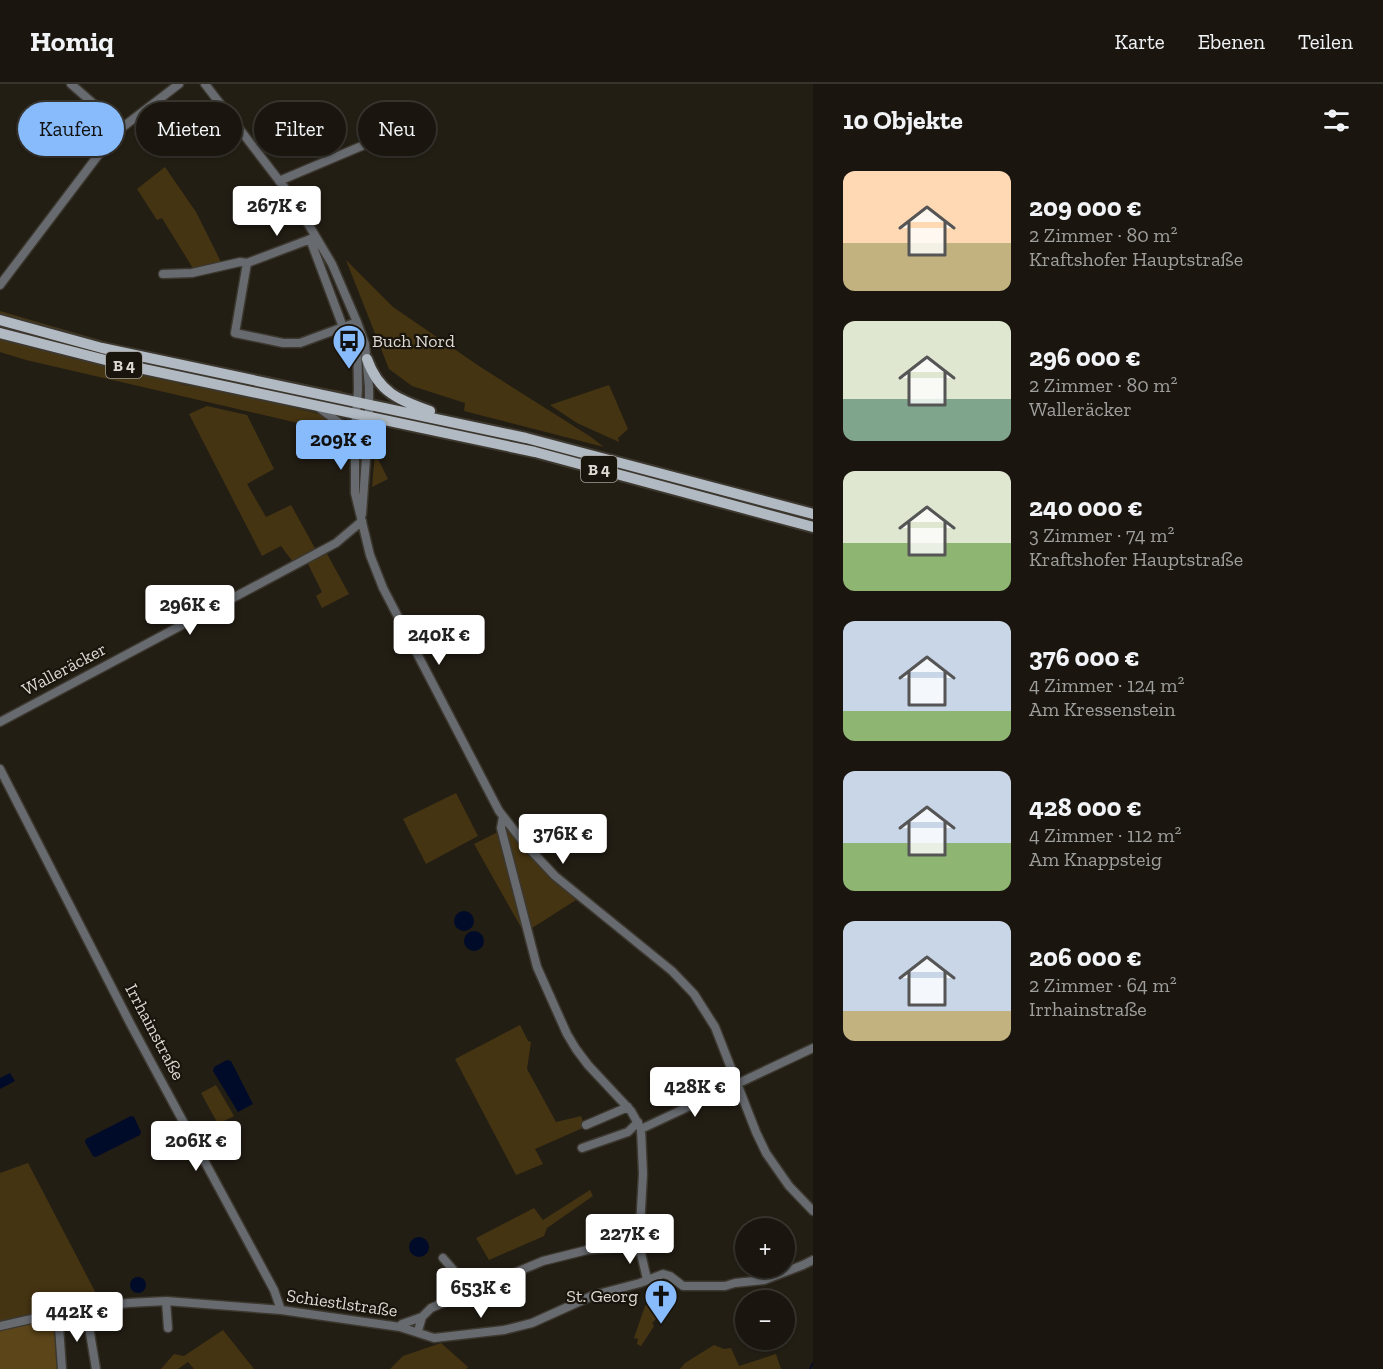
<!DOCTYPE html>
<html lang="de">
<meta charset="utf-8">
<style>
body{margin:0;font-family:"Zilla Slab",serif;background:#27231d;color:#f1f3f6;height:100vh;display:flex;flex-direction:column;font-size:22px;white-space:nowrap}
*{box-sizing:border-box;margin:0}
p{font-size:20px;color:#9f9f9e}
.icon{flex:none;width:33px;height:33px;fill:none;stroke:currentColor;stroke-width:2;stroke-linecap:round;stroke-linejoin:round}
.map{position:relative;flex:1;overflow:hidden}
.drawer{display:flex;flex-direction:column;background:#1a160f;width:570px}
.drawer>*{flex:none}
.hud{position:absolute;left:18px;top:18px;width:570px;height:54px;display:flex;gap:12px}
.fabs{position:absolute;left:735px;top:1134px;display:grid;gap:12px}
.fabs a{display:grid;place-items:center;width:60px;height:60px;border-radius:50%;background:#1a160f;box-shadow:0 2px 4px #0004,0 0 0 2px #38352f;font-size:30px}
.price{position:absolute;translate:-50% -51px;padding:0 14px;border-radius:6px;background:#fff;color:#222;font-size:20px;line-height:39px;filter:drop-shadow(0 2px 3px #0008)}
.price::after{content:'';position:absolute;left:50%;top:36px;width:18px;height:14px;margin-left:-9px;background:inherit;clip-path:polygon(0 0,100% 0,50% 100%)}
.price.on{background:#87bbfc;color:#111}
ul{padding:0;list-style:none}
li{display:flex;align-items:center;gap:18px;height:150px;padding:0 30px}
li span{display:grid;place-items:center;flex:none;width:168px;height:120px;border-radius:12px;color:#555}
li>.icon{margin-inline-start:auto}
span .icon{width:72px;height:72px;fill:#fffc;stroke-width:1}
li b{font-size:26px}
h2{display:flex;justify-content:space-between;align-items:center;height:72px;padding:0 30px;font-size:26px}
.pill{padding:0 21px;border-radius:27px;background:#1a160f;box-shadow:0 2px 4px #0004,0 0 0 2px #38352f;font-size:21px;line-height:54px}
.pill.on{background:#87bbfc;color:#111}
header{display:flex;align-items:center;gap:36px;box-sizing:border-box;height:84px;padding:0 30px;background:#1a160f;border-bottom:2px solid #38352f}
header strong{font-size:28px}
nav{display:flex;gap:33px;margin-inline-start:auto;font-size:21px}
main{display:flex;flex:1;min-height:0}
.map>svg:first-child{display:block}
</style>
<header>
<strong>Homiq</strong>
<nav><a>Karte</a><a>Ebenen</a><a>Teilen</a></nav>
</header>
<main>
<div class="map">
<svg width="813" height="1285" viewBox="0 0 813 1285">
<rect width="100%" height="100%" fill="#231e14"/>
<path fill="#453412" d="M 165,83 L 196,128 L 222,180 L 194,186 L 162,134 L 157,136 L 137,105 Z
M 346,176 L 393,223 L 479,282 L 591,353 L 604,363 L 464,327 L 465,319 L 412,302 L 389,285 Z
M 0,227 L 110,259 L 317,303 L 342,307 L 341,310 L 111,262 L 0,232 Z
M 0,239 L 269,304 C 178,291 89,268 0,245 Z
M 344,246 L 351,252 L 353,276 L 345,279 L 337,248 Z
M 0,252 L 159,291 C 170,296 190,306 202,301 L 323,331 L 338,341 L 336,343 L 341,349 L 26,276 L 0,268 Z
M 609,301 L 628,345 L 618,354 L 619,358 L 577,339 L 550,321 Z
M 207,322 L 247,331 L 274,385 L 247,400 L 266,433 L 291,421 L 316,466 L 293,478 L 281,462 L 262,472 L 189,330 Z
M 385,330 L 516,354 L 813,433 L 813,439 L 385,332 Z
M 375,369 L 388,395 L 372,403 Z
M 326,468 L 349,510 L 322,524 L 316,512 L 322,508 L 307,478 Z
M 456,709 L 478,752 L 426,780 L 403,735 Z
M 507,743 L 531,773 L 576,816 L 529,846 L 505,744 Z
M 498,748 L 522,845 L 474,760 Z
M 520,941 L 528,957 L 531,958 L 527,985 L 556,1038 L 581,1032 L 585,1043 L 535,1065 L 543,1080 L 516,1091 L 455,975 Z
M 216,1001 L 234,1032 L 218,1040 L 201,1009 Z
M 28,1079 L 100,1217 L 0,1238 L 0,1089 Z
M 590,1106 L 593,1112 L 547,1144 L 544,1152 L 489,1176 L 476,1154 L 534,1124 L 543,1136 Z
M 649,1218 L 659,1232 L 652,1239 L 654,1242 L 641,1262 L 637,1260 L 638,1255 L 634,1254 L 645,1222 Z
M 223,1246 L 254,1285 L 194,1285 L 188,1278 L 178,1285 L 161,1285 L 174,1270 L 184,1272 Z
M 441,1259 L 468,1283 L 466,1285 L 390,1285 L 403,1272 Z
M 714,1261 L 724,1265 L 731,1264 L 739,1282 L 776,1270 L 781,1285 L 680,1285 L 685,1279 Z"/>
<path fill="#5c4519" d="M 56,1232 L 59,1285 L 0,1285 L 0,1245 Z"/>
<path fill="#000b29" d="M454 837a10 10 0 1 1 20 0a10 10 0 1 1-20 0Z
M464 857a10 10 0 1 1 20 0a10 10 0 1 1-20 0Z
M 227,976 L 231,977 L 253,1020 L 238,1028 L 213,987 L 214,983 Z
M 10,989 L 15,997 L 0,1005 L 0,994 Z
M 131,1032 L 134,1033 L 141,1048 L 140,1051 L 96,1073 L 93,1072 L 85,1058 L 86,1055 Z
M409 1163a10 10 0 1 1 20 0a10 10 0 1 1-20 0Z
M130 1201a8 8 0 1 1 16 0a8 8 0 1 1-16 0Z"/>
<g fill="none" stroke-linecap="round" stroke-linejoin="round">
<path stroke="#000b29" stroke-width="1.5" d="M 810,1285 L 813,1279"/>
<g stroke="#3d382f" stroke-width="11">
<path id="minor" d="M 71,0 L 95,21 L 115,49
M 205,0 L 294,116 L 332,180 L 357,238 L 365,260 L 369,303 L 369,332 L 362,430
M 279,97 L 383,53
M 310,155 L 343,243
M 247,179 L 235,249 L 283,259 L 300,259 L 357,238
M 163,190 L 192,189 L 240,178 L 247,179 L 316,153
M 0,201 L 115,49 L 179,0
M 357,238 L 358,306 L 355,344 L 355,409 L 370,471 L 383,504 L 499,727 L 525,760 L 555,792 L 672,887 L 694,910 L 715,943 L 756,1048 L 766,1069 L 789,1102 L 813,1127
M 318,323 L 342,341 L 353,361
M 0,638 L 336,459 L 362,437
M 0,685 L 131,941 L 274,1206 L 281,1226
M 503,733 L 501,744 L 537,883 L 567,950 L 576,965 L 588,981 L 631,1027 L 641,1045 L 643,1090 L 639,1161 L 647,1195
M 586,1041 L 628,1023
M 641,1045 L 813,964
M 582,1064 L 628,1048 L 638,1038
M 443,1174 L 456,1189 L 480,1205
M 166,1217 L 168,1244
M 86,1225 L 96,1285
M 58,1229 L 62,1285
M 0,1242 L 58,1229 L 128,1219 L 166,1217 L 281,1226 L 400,1243 L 434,1254 L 504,1246 L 532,1239 L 594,1211 L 640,1199 L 663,1190 L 670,1192 L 683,1202 L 725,1202 L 735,1199 L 764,1196 L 803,1181 L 813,1176
M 400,1243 L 402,1240 L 422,1233
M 418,1247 L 422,1233 L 431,1224 L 543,1177 L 587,1166 L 639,1161"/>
</g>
<g stroke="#3d382f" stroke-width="14">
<path id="major" d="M 0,236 L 102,264 L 526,354 L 813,430
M 0,249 L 125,281 L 535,368 L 813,443
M 367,275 C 379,309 399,316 430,327"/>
</g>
<use href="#minor" stroke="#676b70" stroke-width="8"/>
<use href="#major" stroke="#b1b9c2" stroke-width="10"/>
</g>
<defs>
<g id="bus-pin" transform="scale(1.725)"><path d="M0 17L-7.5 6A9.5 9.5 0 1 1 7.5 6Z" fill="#87bbfc" stroke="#1a150c"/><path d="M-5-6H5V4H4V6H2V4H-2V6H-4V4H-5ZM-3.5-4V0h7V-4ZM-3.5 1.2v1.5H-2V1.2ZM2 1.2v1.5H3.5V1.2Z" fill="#111"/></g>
<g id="church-pin" transform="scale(1.725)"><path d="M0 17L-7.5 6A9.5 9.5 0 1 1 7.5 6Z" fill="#87bbfc" stroke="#1a150c"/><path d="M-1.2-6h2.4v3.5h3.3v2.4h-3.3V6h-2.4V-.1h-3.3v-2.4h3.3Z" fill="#111"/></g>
</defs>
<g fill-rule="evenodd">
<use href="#bus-pin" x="349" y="257"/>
<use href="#church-pin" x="661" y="1212"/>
</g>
<g text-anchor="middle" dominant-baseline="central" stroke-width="4.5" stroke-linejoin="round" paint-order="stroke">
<g fill="#1a150c" stroke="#a29e97" stroke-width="1.5">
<rect x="106" y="268" width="36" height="26" rx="4.5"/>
<rect x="581" y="372" width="36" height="26" rx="4.5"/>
</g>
<g font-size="16" font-weight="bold" fill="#ddd9d3">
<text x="124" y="281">B 4</text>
<text x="599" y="385">B 4</text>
</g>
<g font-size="18" fill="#ddd9d3" stroke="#1a150c" text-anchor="start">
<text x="372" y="257">Buch Nord</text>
<text x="638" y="1212" text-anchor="end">St. Georg</text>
</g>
<g font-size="18" fill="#ddd9d3" stroke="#1a150c">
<text transform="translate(64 585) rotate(-28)">Walleräcker</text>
<text transform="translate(155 948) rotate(62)">Irrhainstraße</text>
<text transform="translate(342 1219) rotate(8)">Schiestlstraße</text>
</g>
</g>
</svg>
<div class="fabs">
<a>+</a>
<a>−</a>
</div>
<b class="price" style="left:277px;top:153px">267K €</b>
<b class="price on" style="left:341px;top:387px">209K €</b>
<b class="price" style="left:190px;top:552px">296K €</b>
<b class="price" style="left:439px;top:582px">240K €</b>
<b class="price" style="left:563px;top:781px">376K €</b>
<b class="price" style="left:695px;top:1034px">428K €</b>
<b class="price" style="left:196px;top:1088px">206K €</b>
<b class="price" style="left:630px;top:1181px">227K €</b>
<b class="price" style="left:481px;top:1235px">653K €</b>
<b class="price" style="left:77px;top:1259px">442K €</b>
<div class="hud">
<a class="pill on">Kaufen</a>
<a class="pill">Mieten</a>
<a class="pill">Filter</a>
<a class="pill">Neu</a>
</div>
</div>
<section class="drawer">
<h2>10 Objekte<svg class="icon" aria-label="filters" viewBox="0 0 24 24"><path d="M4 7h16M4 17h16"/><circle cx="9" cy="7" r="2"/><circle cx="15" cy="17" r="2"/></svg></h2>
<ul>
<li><span style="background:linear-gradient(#ffd9b3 60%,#c2b280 0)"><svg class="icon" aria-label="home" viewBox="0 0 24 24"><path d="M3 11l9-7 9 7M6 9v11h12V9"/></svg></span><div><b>209 000 €</b><p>2 Zimmer · 80 m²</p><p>Kraftshofer Hauptstraße</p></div></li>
<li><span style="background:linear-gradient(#dfe7d0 65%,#7fa58c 0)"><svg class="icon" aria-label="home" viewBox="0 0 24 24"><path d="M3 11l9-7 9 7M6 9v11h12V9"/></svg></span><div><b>296 000 €</b><p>2 Zimmer · 80 m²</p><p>Walleräcker</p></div></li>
<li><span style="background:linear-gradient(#dfe7d0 60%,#8fb573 0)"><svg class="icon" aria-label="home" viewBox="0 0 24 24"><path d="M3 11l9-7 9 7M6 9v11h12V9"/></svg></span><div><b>240 000 €</b><p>3 Zimmer · 74 m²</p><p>Kraftshofer Hauptstraße</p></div></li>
<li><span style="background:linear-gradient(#c9d6e8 75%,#8fb573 0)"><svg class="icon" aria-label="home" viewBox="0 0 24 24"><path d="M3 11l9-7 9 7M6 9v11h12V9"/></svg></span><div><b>376 000 €</b><p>4 Zimmer · 124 m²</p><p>Am Kressenstein</p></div></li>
<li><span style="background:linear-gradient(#c9d6e8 60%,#8fb573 0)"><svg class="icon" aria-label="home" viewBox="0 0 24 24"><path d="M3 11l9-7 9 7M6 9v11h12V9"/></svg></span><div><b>428 000 €</b><p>4 Zimmer · 112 m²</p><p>Am Knappsteig</p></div></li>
<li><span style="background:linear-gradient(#c9d6e8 75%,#c2b280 0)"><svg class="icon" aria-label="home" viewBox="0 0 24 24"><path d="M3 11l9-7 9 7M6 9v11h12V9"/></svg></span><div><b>206 000 €</b><p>2 Zimmer · 64 m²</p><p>Irrhainstraße</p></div></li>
</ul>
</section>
</main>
